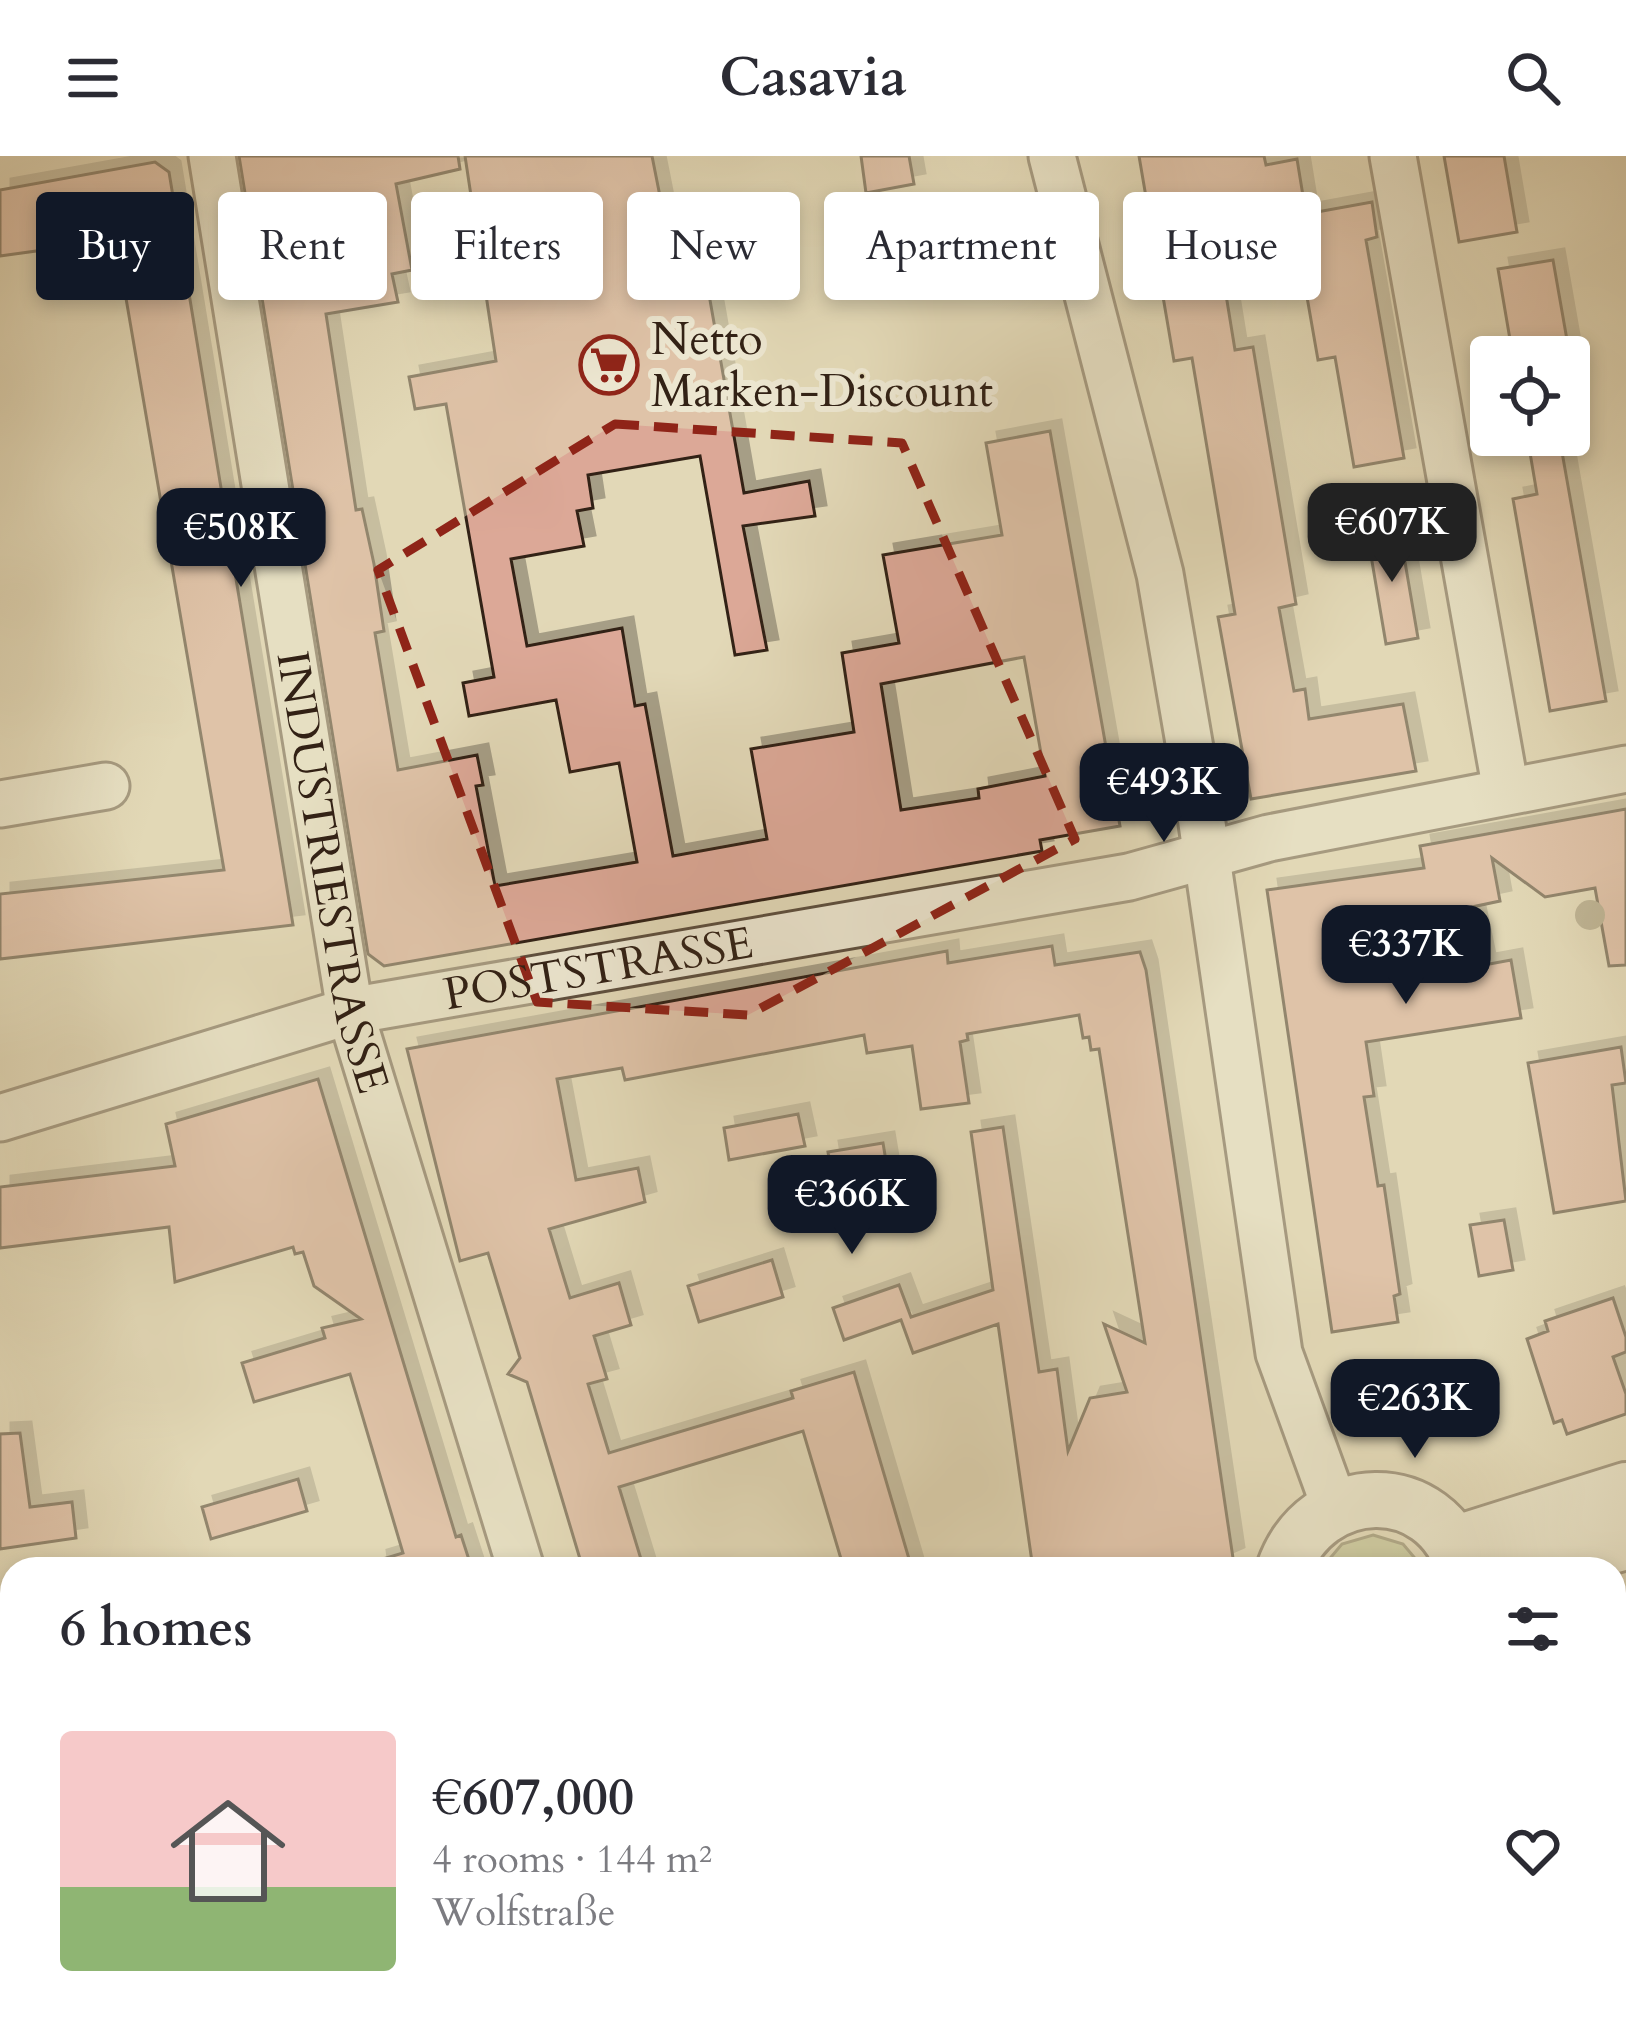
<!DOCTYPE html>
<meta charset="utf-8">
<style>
body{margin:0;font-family:Cardo,serif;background:#f7f7f7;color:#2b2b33;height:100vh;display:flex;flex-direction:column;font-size:45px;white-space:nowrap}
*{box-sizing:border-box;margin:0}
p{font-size:39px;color:#7c7c81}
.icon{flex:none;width:66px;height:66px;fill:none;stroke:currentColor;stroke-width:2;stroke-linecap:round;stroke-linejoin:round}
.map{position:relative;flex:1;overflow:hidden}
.drawer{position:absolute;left:0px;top:1401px;width:1626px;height:468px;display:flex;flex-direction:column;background:#fff;border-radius:36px 36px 0 0;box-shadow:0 6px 18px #0003}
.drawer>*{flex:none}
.banner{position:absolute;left:36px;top:36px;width:1554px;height:108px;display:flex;gap:24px}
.tools{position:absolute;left:1470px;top:180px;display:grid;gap:24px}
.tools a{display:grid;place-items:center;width:120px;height:120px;border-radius:12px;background:#fff;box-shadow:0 6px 18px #0003;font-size:60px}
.price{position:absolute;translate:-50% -102px;padding:0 27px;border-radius:24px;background:#111827;color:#fff;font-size:39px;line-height:78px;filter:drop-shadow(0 3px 6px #0008)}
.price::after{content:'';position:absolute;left:50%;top:72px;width:36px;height:27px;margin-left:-18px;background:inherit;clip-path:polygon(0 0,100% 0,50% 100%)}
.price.active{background:#222;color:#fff}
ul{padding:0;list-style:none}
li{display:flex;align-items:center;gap:36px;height:300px;padding:0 60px}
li+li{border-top:3px solid #e1e1e2}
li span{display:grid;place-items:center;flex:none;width:336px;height:240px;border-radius:12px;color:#555}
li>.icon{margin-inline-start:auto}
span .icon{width:144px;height:144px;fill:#fffc;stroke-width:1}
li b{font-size:51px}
h2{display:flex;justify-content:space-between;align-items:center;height:144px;padding:0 60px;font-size:51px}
.chip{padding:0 42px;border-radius:12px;background:#fff;box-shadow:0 6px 18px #0003;font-size:42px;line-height:108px}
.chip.active{background:#111827;color:#fff}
header{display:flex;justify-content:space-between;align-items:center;height:156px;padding:0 60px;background:#fff;font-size:54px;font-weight:700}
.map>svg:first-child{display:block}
</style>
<header><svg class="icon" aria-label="menu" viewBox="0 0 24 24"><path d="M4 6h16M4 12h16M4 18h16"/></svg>Casavia<svg class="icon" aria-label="search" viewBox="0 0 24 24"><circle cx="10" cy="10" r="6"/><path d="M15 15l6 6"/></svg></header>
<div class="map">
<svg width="1626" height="1869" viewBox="0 0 1626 1869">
<defs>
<filter id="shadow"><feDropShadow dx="11" dy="-11" stdDeviation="0" flood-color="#0004"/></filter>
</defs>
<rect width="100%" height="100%" fill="#e2d8b7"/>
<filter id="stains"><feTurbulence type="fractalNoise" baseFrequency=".00167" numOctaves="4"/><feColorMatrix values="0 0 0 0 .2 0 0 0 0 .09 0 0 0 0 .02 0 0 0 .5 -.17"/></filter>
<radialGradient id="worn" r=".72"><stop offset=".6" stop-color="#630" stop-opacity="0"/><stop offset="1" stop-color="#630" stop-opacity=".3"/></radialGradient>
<path fill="#b9bd8a" stroke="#766f50" stroke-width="3" d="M 1373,1379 L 1403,1388 L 1424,1413 L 1321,1413 L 1342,1388 Z
M 980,1857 L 1157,1857 L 1133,1869 L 953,1869 Z
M 1418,1857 L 1574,1857 L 1580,1869 L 1391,1869 Z"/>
<path fill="#dca897" stroke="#322115" stroke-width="3" fill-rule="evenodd" filter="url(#shadow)" d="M 239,0 L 458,0 L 460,13 L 396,28 L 412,114 L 392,118 L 398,146 L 326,158 L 356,354 L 362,353 L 374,408 L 384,475 L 375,477 L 398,614 L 477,599 L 483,629 L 476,630 L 495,730 L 637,706 L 619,607 L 570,616 L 556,544 L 469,560 L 463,527 L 494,521 L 446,248 L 415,253 L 409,221 L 496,205 L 465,0 L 652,0 L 675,116 L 704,110 L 744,337 L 809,325 L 815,360 L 743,370 L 767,494 L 735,499 L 700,300 L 588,319 L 593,352 L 577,355 L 584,390 L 511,403 L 527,490 L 622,472 L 635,550 L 645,548 L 673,700 L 767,683 L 751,593 L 854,576 L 842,497 L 899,487 L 883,399 L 1002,379 L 986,287 L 1050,275 L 1120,670 L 1040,684 L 1042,695 L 384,810 L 368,798 ZM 1024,501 L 1045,620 L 978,633 L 979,642 L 901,654 L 881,528 Z
M 861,0 L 909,0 L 914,28 L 866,37 Z
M 1139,0 L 1264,0 L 1266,9 L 1297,3 L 1306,58 L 1372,46 L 1377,81 L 1366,84 L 1404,302 L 1354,311 L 1335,201 L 1318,204 L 1299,95 L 1221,108 L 1235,194 L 1253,191 L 1296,448 L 1279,452 L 1294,535 L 1305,533 L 1309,563 L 1403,548 L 1416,615 L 1251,643 L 1218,461 L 1235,458 L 1192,202 L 1174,205 Z
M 1444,0 L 1504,0 L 1517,76 L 1459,86 Z
M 155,6 L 169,16 L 293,769 L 0,803 L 0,738 L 224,714 L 116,84 L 0,100 L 0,34 Z
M 1553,104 L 1570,201 L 1513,201 L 1498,113 Z
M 1527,279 L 1559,279 L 1606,545 L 1550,555 L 1513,343 L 1537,338 Z
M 1399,371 L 1418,482 L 1386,488 L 1367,376 Z
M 1626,653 L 1626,809 L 1609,810 L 1595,732 L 1545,741 L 1492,702 L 1500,745 L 1472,751 L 1484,809 L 1511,804 L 1521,862 L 1366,886 L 1374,940 L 1364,941 L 1378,1030 L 1384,1029 L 1400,1138 L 1394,1140 L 1398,1166 L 1332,1176 L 1267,734 L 1424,712 L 1420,690 Z
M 1052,790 L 1055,809 L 1140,796 L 1146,814 L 1233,1402 L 1208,1413 L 1033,1413 L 998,1168 L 913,1197 L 901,1164 L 844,1184 L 833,1152 L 899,1129 L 911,1161 L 993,1134 L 971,976 L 1003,971 L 1039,1216 L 1057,1213 L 1068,1295 L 1090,1242 L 1127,1236 L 1104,1168 L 1145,1187 L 1099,893 L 1091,894 L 1089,881 L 1083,882 L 1079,859 L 967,878 L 968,884 L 960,886 L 969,947 L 921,953 L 912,890 L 867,897 L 864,879 L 625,924 L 622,912 L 557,923 L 576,1024 L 638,1012 L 645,1046 L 549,1073 L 570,1142 L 619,1127 L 631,1169 L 594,1180 L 607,1223 L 588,1228 L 609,1297 L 793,1242 L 791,1235 L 854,1216 L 912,1413 L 844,1413 L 803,1275 L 619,1331 L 644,1413 L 583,1413 L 527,1226 L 508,1218 L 520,1202 L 488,1097 L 460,1105 L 407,893 L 947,795 L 948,807 Z
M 1621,891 L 1626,927 L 1612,929 L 1626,1045 L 1554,1057 L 1528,907 Z
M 318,923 L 456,1381 L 461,1379 L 472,1413 L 377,1413 L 376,1405 L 403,1397 L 350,1218 L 254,1246 L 242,1207 L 325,1182 L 322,1172 L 361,1163 L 314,1130 L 303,1096 L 295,1098 L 293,1091 L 175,1126 L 169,1071 L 0,1092 L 0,1031 L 175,1010 L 166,968 Z
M 798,958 L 805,990 L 729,1004 L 724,972 Z
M 883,987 L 895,1059 L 840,1069 L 828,996 Z
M 1504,1064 L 1513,1114 L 1479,1120 L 1470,1069 Z
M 772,1104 L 783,1141 L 699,1166 L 688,1130 Z
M 1613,1142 L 1626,1181 L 1626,1196 L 1613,1201 L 1626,1238 L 1626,1258 L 1567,1278 L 1562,1264 L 1554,1267 L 1527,1183 L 1548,1175 L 1545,1165 Z
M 20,1277 L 30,1351 L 72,1346 L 76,1382 L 0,1393 L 0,1278 Z
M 298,1323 L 307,1355 L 211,1383 L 202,1351 Z"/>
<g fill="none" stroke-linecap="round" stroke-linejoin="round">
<g stroke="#5e4f3e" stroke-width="27">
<path id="service" d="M 1614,1510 L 1626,1503
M 1614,1553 L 1626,1547
M 402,1857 L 409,1869"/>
</g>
<g stroke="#5e4f3e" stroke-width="51">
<g id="minor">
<path id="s1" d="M 212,0 L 350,855 L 521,1413"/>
<path d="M 1052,0 L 1160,418 L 1197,633 L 1279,1197 L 1335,1351"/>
<path d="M 1393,0 L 1506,635"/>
<path d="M 0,648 L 106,630"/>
<path id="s2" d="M 0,962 L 350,855 L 1129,721 L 1269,682 L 1626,613"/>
<path d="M 632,1857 L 638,1869"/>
<path d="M 1613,1857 L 1619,1869"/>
</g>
</g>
<g stroke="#5e4f3e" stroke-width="60">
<path id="tertiary" d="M 1454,1388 L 1626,1334
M 1284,1413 C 1316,1323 1436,1319 1464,1413
M 1526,1413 L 1626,1386
M 282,1869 L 304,1857"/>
</g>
<use href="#service" stroke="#ece6d0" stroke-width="21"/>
<use href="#minor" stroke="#ece6d0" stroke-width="45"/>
<use href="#tertiary" stroke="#ece6d0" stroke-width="54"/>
<path stroke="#322115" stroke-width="9" stroke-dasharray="21 21" stroke-linecap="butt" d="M 1614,1660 L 1626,1654
M 1614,1754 L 1626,1749
M 1189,1869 L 1213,1857
M 1341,1869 L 1370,1857"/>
</g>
<circle fill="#94896e" cx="1590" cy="759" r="15"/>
<path d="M0 0H1626V1869H0ZM 615,268 L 902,287 L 1075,683 L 748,859 L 537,846 L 378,414 Z" fill="#e2d8b7" fill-opacity=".55" fill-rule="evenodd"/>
<path fill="none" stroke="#8f2418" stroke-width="9" stroke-dasharray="24 15" stroke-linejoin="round" d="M 615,268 L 902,287 L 1075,683 L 748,859 L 537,846 L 378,414 Z"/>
<defs>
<g id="supermarket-ring" transform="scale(3)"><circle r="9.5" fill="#ece6d0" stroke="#8f2418" stroke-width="1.5"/><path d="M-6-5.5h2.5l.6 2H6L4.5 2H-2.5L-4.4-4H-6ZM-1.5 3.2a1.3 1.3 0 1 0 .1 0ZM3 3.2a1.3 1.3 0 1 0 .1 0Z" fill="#8f2418"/></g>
</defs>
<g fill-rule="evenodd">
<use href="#supermarket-ring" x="609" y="209"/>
</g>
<g text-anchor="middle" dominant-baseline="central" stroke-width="12" stroke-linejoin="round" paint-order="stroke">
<g font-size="45" fill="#322115" stroke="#ece6d0" text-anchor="start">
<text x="651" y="183">Netto<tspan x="651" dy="52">Marken-Discount</tspan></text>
</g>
<g font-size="45" fill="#322115" stroke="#ece6d0">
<text stroke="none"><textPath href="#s1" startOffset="726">INDUSTRIESTRASSE</textPath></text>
<text stroke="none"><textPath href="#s2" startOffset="618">POSTSTRASSE</textPath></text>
</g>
</g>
<rect width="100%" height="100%" filter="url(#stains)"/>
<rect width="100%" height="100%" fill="url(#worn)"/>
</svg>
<div class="tools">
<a><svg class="icon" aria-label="locate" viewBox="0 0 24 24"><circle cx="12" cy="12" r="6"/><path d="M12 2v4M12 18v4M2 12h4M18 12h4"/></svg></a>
</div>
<b class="price active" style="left:1392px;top:429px">€607K</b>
<b class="price" style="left:241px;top:434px">€508K</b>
<b class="price" style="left:1164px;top:689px">€493K</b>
<b class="price" style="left:1406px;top:851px">€337K</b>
<b class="price" style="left:852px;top:1101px">€366K</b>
<b class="price" style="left:1415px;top:1305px">€263K</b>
<div class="banner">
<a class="chip active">Buy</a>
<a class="chip">Rent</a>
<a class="chip">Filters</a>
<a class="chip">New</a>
<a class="chip">Apartment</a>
<a class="chip">House</a>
</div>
<section class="drawer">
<h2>6 homes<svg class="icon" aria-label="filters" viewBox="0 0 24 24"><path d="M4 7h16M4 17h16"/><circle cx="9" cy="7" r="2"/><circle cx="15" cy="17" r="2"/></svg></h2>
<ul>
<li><span style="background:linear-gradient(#f6c9c9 65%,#8fb573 0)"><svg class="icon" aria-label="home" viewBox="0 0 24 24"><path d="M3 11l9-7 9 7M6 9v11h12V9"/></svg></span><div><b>€607,000</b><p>4 rooms · 144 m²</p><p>Wolfstraße</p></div><svg class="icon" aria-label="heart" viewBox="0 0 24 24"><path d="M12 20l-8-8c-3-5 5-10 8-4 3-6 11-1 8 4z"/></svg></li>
</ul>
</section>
</div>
